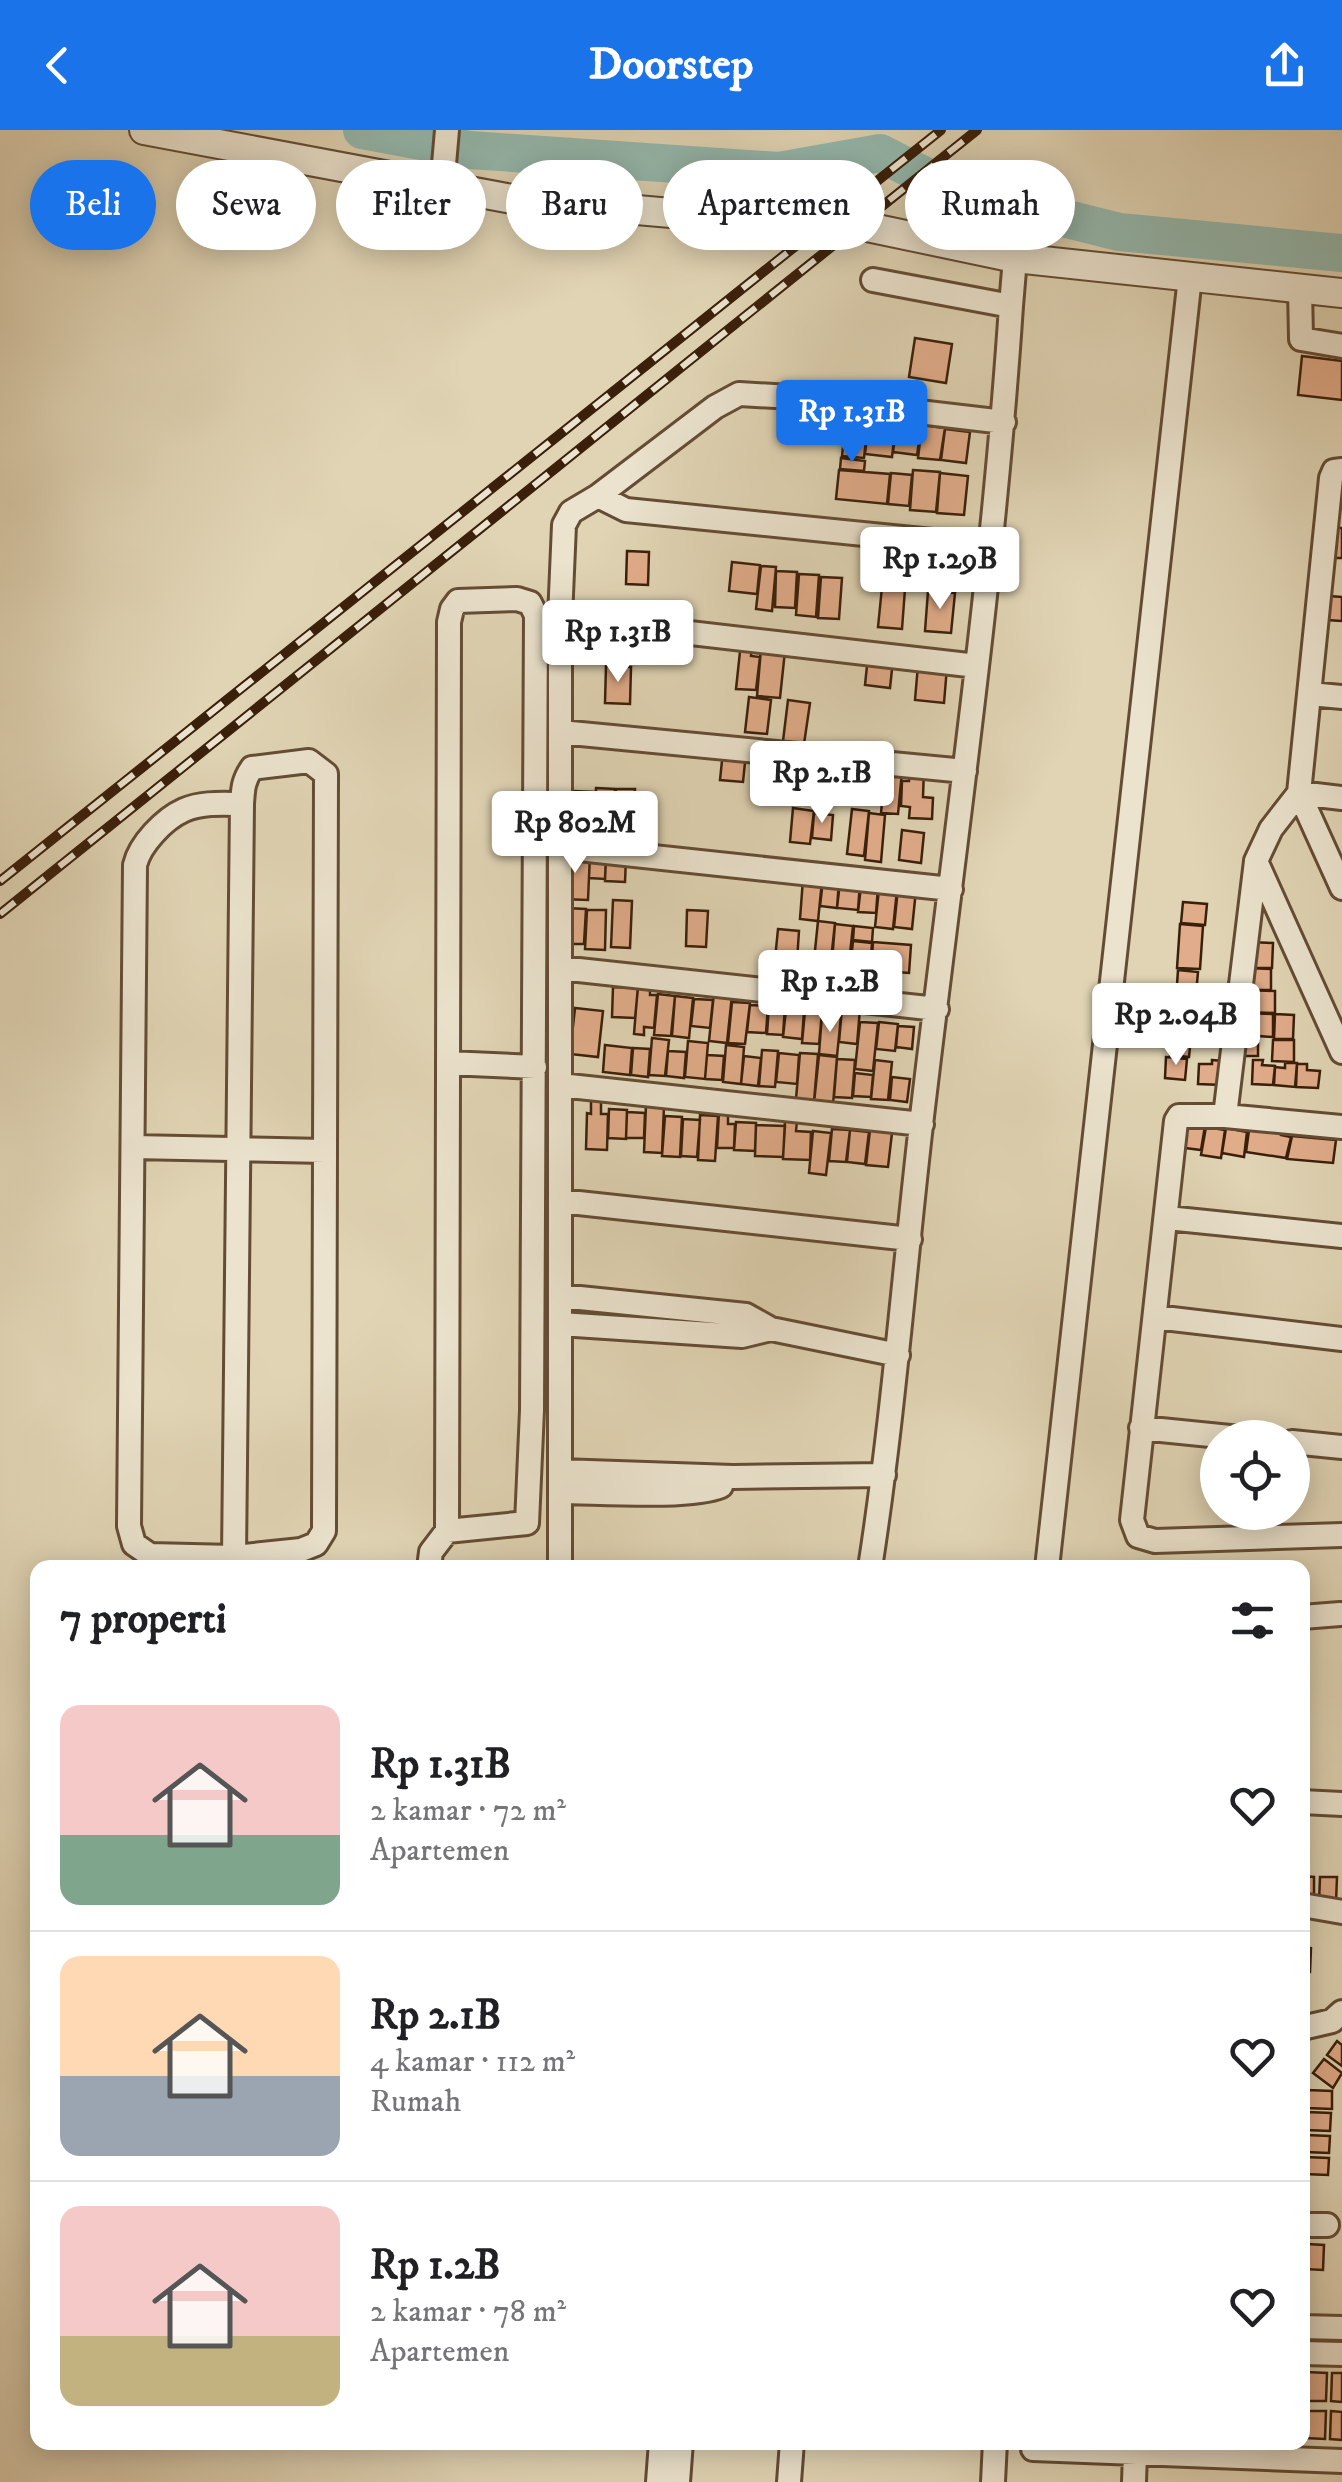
<!DOCTYPE html>
<html lang="id">
<meta charset="utf-8">
<style>
body{margin:0;font-family:"IM FELL DW Pica",serif;background:#f6f6f6;color:#202124;height:100vh;display:flex;flex-direction:column;font-size:38px;white-space:nowrap}
*{box-sizing:border-box;margin:0}
p{font-size:32px;color:#757577}
.icon{flex:none;width:55px;height:55px;fill:none;stroke:currentColor;stroke-width:2;stroke-linecap:round;stroke-linejoin:round}
.map{position:relative;flex:1;overflow:hidden}
.side{position:absolute;left:30px;top:1430px;width:1280px;height:890px;display:flex;flex-direction:column;background:#fff;border-radius:20px;box-shadow:0 5px 25px #0003}
.side>*{flex:none}
.guide{position:absolute;left:30px;top:30px;width:1282px;height:90px;display:flex;gap:20px}
.controls{position:absolute;left:1200px;top:1290px;display:grid;gap:20px}
.controls a{display:grid;place-items:center;width:110px;height:110px;border-radius:50%;background:#fff;box-shadow:0 5px 25px #0003;font-size:50px}
.price{position:absolute;translate:-50% -85px;padding:0 22px;border-radius:10px;background:#fff;color:#222;font-size:32px;line-height:65px;filter:drop-shadow(0 2px 5px #0008)}
.price::after{content:'';position:absolute;left:50%;top:60px;width:30px;height:22px;margin-left:-15px;background:inherit;clip-path:polygon(0 0,100% 0,50% 100%)}
.price.selected{background:#1a73e8;color:#fff}
ul{padding:0;list-style:none}
li{display:flex;align-items:center;gap:30px;height:250px;padding:0 30px}
li+li{border-top:2px solid #e0e0e0}
li span{display:grid;place-items:center;flex:none;width:280px;height:200px;border-radius:20px;color:#555}
li>.icon{margin-inline-start:auto}
span .icon{width:120px;height:120px;fill:#fffc;stroke-width:1}
li b{font-size:42px}
h2{display:flex;justify-content:space-between;align-items:center;height:120px;padding:0 30px;font-size:42px}
.tag{padding:0 35px;border-radius:45px;background:#fff;box-shadow:0 5px 25px #0003;font-size:35px;line-height:90px}
.tag.selected{background:#1a73e8;color:#fff}
header{display:flex;justify-content:space-between;align-items:center;height:130px;padding:0 30px;background:#1a73e8;color:#fff;font-size:45px;font-weight:700}
.map>svg:first-child{display:block}
</style>
<header><svg class="icon" aria-label="back" viewBox="0 0 24 24"><path d="M15 5l-7 7 7 7"/></svg>Doorstep<svg class="icon" aria-label="share" viewBox="0 0 24 24"><path d="M12 15V3M7 8l5-5 5 5M5 13v7h14v-7"/></svg></header>
<div class="map">
<svg width="1342" height="2352" viewBox="0 0 1342 2352">
<rect width="100%" height="100%" fill="#e0d4b4"/>
<filter id="stains"><feTurbulence type="fractalNoise" baseFrequency=".002" numOctaves="4"/><feColorMatrix values="0 0 0 0 .2 0 0 0 0 .09 0 0 0 0 .02 0 0 0 .5 -.17"/></filter>
<radialGradient id="worn" r=".72"><stop offset=".6" stop-color="#630" stop-opacity="0"/><stop offset="1" stop-color="#630" stop-opacity=".3"/></radialGradient>
<g fill="none" stroke-linecap="round" stroke-linejoin="round">
<path stroke="#94b8ad" stroke-width="38" d="M 362,0 L 470,20 L 779,41 L 880,23 L 952,60 L 1119,102 L 1342,123"/>
</g>
<path fill="#e1ac8a" stroke="#3a1f0a" stroke-width="2.5" d="M 915,208 L 952,214 L 946,253 L 909,247 Z
M 1302,226 L 1342,231 L 1342,270 L 1298,265 Z
M 869,289 L 896,293 L 892,327 L 865,324 Z
M 897,294 L 921,297 L 917,325 L 893,322 Z
M 922,295 L 945,298 L 940,330 L 918,328 Z
M 845,297 L 867,300 L 864,328 L 842,326 Z
M 945,299 L 970,302 L 966,333 L 941,330 Z
M 841,328 L 865,331 L 864,341 L 840,339 Z
M 839,340 L 890,344 L 887,374 L 836,369 Z
M 913,340 L 940,342 L 936,382 L 910,380 Z
M 891,343 L 912,345 L 909,376 L 888,374 Z
M 940,343 L 968,346 L 964,385 L 937,383 Z
M 1330,397 L 1342,398 L 1342,428 L 1330,428 Z
M 901,414 L 926,416 L 923,460 L 898,458 Z
M 627,421 L 649,422 L 648,455 L 626,454 Z
M 732,432 L 760,435 L 757,464 L 729,461 Z
M 761,436 L 776,437 L 772,481 L 756,479 Z
M 776,441 L 797,442 L 795,478 L 775,477 Z
M 799,444 L 819,445 L 816,487 L 796,485 Z
M 821,447 L 842,448 L 839,489 L 818,488 Z
M 882,457 L 905,459 L 902,499 L 878,497 Z
M 928,461 L 955,463 L 951,503 L 925,501 Z
M 1329,466 L 1342,467 L 1342,491 L 1327,490 Z
M 741,512 L 752,513 L 751,526 L 760,527 L 756,560 L 736,559 Z
M 761,519 L 785,521 L 780,568 L 757,566 Z
M 868,526 L 893,530 L 890,558 L 865,555 Z
M 918,535 L 947,537 L 944,573 L 915,570 Z
M 606,536 L 631,537 L 630,574 L 605,573 Z
M 749,567 L 771,570 L 767,604 L 745,602 Z
M 788,570 L 810,573 L 804,614 L 783,611 Z
M 723,621 L 746,623 L 743,652 L 720,650 Z
M 783,628 L 804,630 L 800,665 L 780,663 Z
M 824,636 L 843,638 L 841,664 L 821,662 Z
M 910,638 L 924,638 L 923,667 L 933,668 L 932,689 L 909,688 L 910,677 L 901,676 L 902,651 L 909,651 Z
M 885,639 L 902,641 L 898,684 L 881,683 Z
M 844,640 L 863,641 L 861,666 L 842,664 Z
M 864,640 L 883,642 L 880,672 L 861,670 Z
M 596,658 L 615,659 L 614,689 L 595,689 Z
M 616,659 L 635,659 L 633,687 L 615,687 Z
M 574,661 L 595,662 L 594,687 L 573,687 Z
M 793,678 L 814,681 L 810,714 L 790,712 Z
M 852,679 L 869,681 L 864,726 L 847,724 Z
M 814,683 L 833,685 L 831,710 L 812,708 Z
M 869,683 L 885,685 L 881,732 L 865,730 Z
M 902,700 L 924,703 L 921,733 L 899,730 Z
M 562,723 L 590,724 L 588,770 L 561,769 Z
M 590,724 L 606,724 L 605,749 L 589,748 Z
M 606,727 L 626,728 L 625,752 L 605,751 Z
M 803,749 L 822,751 L 818,791 L 800,789 Z
M 823,750 L 839,751 L 837,778 L 820,776 Z
M 840,752 L 860,753 L 858,780 L 837,778 Z
M 861,756 L 878,757 L 876,783 L 858,782 Z
M 898,758 L 916,760 L 912,799 L 894,797 Z
M 879,759 L 897,760 L 893,799 L 875,797 Z
M 613,770 L 632,771 L 630,818 L 611,817 Z
M 1183,772 L 1207,774 L 1205,795 L 1181,793 Z
M 565,778 L 586,779 L 584,814 L 564,814 Z
M 587,780 L 606,780 L 605,820 L 585,819 Z
M 687,780 L 708,781 L 706,817 L 686,816 Z
M 818,791 L 835,793 L 831,830 L 824,830 L 823,841 L 813,840 Z
M 835,794 L 853,796 L 849,833 L 832,831 Z
M 1180,794 L 1203,796 L 1200,839 L 1177,838 Z
M 854,796 L 873,798 L 872,812 L 853,810 Z
M 778,799 L 799,801 L 797,831 L 775,829 Z
M 853,811 L 872,813 L 870,842 L 850,840 Z
M 873,812 L 911,815 L 909,843 L 871,840 Z
M 1250,812 L 1273,813 L 1272,838 L 1249,838 Z
M 1247,838 L 1271,839 L 1271,860 L 1246,860 Z
M 1178,840 L 1198,842 L 1194,885 L 1175,883 Z
M 638,855 L 650,856 L 650,865 L 657,865 L 654,898 L 644,897 L 644,905 L 634,904 Z
M 613,857 L 638,858 L 635,888 L 612,887 Z
M 1246,860 L 1275,861 L 1275,883 L 1245,882 Z
M 714,863 L 732,865 L 727,913 L 709,911 Z
M 658,864 L 675,866 L 671,906 L 654,905 Z
M 675,866 L 693,868 L 689,908 L 672,906 Z
M 694,869 L 713,870 L 710,898 L 691,896 Z
M 732,872 L 750,873 L 745,914 L 728,913 Z
M 750,875 L 768,876 L 766,903 L 747,902 Z
M 769,875 L 785,877 L 783,905 L 767,904 Z
M 575,878 L 603,881 L 598,927 L 570,924 Z
M 842,878 L 860,879 L 857,914 L 839,912 Z
M 786,880 L 804,881 L 802,909 L 783,907 Z
M 805,881 L 822,883 L 819,914 L 802,913 Z
M 1243,883 L 1273,884 L 1273,907 L 1243,905 Z
M 822,884 L 841,886 L 837,926 L 819,924 Z
M 1275,884 L 1294,885 L 1293,909 L 1274,909 Z
M 1174,886 L 1193,887 L 1189,927 L 1170,925 Z
M 860,892 L 878,893 L 873,941 L 855,939 Z
M 879,892 L 898,894 L 895,921 L 876,919 Z
M 898,896 L 914,897 L 912,919 L 896,917 Z
M 1240,906 L 1258,907 L 1258,926 L 1239,926 Z
M 652,908 L 669,910 L 665,946 L 649,945 Z
M 1273,910 L 1294,910 L 1294,932 L 1272,931 Z
M 688,911 L 708,913 L 705,949 L 685,947 Z
M 605,915 L 632,918 L 630,945 L 603,942 Z
M 726,915 L 744,917 L 741,954 L 723,952 Z
M 633,918 L 650,919 L 648,947 L 631,945 Z
M 762,920 L 778,921 L 775,957 L 759,956 Z
M 668,921 L 686,922 L 684,948 L 666,946 Z
M 779,923 L 799,925 L 797,954 L 776,952 Z
M 800,923 L 818,924 L 814,971 L 796,969 Z
M 707,925 L 724,926 L 722,950 L 705,949 Z
M 819,925 L 837,927 L 833,974 L 814,973 Z
M 744,926 L 761,928 L 758,956 L 741,954 Z
M 1166,927 L 1187,929 L 1185,950 L 1165,948 Z
M 837,929 L 855,930 L 852,968 L 834,967 Z
M 875,930 L 892,932 L 888,970 L 871,969 Z
M 1212,930 L 1223,931 L 1222,955 L 1198,954 L 1199,934 L 1212,934 Z
M 1253,930 L 1263,930 L 1262,935 L 1275,936 L 1273,955 L 1252,954 Z
M 1285,933 L 1297,933 L 1295,957 L 1274,955 L 1275,937 L 1285,938 Z
M 1297,934 L 1307,934 L 1307,940 L 1320,941 L 1318,958 L 1296,957 Z
M 855,943 L 873,945 L 871,967 L 853,966 Z
M 892,947 L 910,949 L 907,972 L 890,970 Z
M 591,969 L 601,969 L 601,984 L 608,984 L 607,1020 L 586,1019 L 587,983 L 591,984 Z
M 646,975 L 664,976 L 662,1023 L 644,1022 Z
M 609,979 L 627,980 L 626,1009 L 608,1008 Z
M 627,982 L 645,983 L 644,1008 L 626,1008 Z
M 719,982 L 728,982 L 728,994 L 735,994 L 734,1018 L 717,1018 Z
M 700,985 L 718,986 L 715,1031 L 698,1030 Z
M 665,986 L 682,987 L 680,1027 L 662,1026 Z
M 683,989 L 700,990 L 697,1027 L 681,1026 Z
M 785,990 L 797,991 L 796,1001 L 811,1002 L 810,1030 L 783,1029 Z
M 1269,990 L 1282,992 L 1281,1005 L 1291,1007 L 1286,1028 L 1246,1022 L 1249,1000 L 1268,1002 Z
M 736,992 L 756,993 L 755,1021 L 734,1020 Z
M 1181,993 L 1205,996 L 1201,1020 L 1177,1017 Z
M 756,995 L 785,996 L 783,1027 L 755,1026 Z
M 1206,997 L 1225,1000 L 1221,1028 L 1201,1025 Z
M 1226,998 L 1247,1002 L 1244,1027 L 1222,1023 Z
M 832,999 L 850,1000 L 846,1032 L 829,1031 Z
M 850,1000 L 869,1002 L 865,1034 L 847,1032 Z
M 870,1000 L 892,1003 L 888,1037 L 866,1035 Z
M 813,1001 L 831,1003 L 826,1045 L 809,1043 Z
M 1292,1006 L 1336,1010 L 1333,1033 L 1287,1029 Z
M 1302,1746 L 1314,1747 L 1314,1772 L 1302,1771 Z
M 1320,1747 L 1337,1747 L 1336,1772 L 1319,1772 Z
M 1302,1817 L 1311,1818 L 1310,1842 L 1302,1842 Z
M 1337,1911 L 1342,1915 L 1342,1936 L 1327,1925 Z
M 1324,1929 L 1342,1943 L 1333,1958 L 1313,1943 Z
M 1307,1960 L 1332,1961 L 1332,1979 L 1306,1978 Z
M 1306,1982 L 1331,1983 L 1330,2001 L 1306,2000 Z
M 1305,2005 L 1330,2006 L 1329,2023 L 1305,2022 Z
M 1304,2027 L 1329,2028 L 1328,2045 L 1304,2044 Z
M 1307,2114 L 1324,2115 L 1323,2140 L 1305,2139 Z
M 1306,2242 L 1327,2243 L 1326,2271 L 1305,2271 Z
M 1332,2243 L 1342,2243 L 1342,2272 L 1331,2271 Z
M 1306,2281 L 1326,2281 L 1325,2309 L 1305,2308 Z
M 1331,2281 L 1342,2282 L 1342,2310 L 1330,2309 Z"/>
<g fill="none" stroke-linecap="round" stroke-linejoin="round">
<g stroke="#644c34" stroke-width="28">
<path id="minor" d="M 442,57 L 447,0
M 1300,158 L 1301,209 L 1342,216
M 1011,176 L 1015,128
M 1342,340 L 1334,341 L 1331,348 L 1299,663 L 1342,758
M 598,366 L 626,380 L 992,417
M 560,488 L 977,536
M 1310,564 L 1342,567
M 560,602 L 965,641
M 1342,668 L 1299,663 L 1271,699 L 1256,731 L 1342,922
M 560,717 L 951,759
M 1256,731 L 1225,986 L 1179,986 L 1176,991 L 1132,1390 L 1138,1406 L 1155,1411 L 1342,1405
M 560,838 L 937,879
M 448,933 L 535,937
M 560,955 L 922,994
M 1225,986 L 1342,997
M 133,1017 L 325,1021
M 560,1071 L 910,1109
M 1167,1088 L 1342,1106
M 560,1166 L 746,1185 L 771,1199 L 898,1225
M 1155,1187 L 1342,1209
M 560,1194 L 742,1206 L 771,1199
M 1141,1298 L 1240,1308
M 1292,1312 L 1342,1317
M 560,1341 L 733,1347 L 884,1345
M 560,1362 C 597,1362 690,1369 721,1356
M 234,1438 L 234,1427 L 242,674 C 243,659 243,651 252,638 L 309,631 L 326,644 L 324,1401 L 316,1414 L 301,1420 L 234,1427 L 150,1425 L 134,1414 L 129,1396 L 135,735 C 140,714 164,689 184,680 C 202,672 224,674 242,674
M 429,1438 L 431,1422 L 447,1401 L 449,492 L 452,479 L 458,471 L 517,469 L 530,473 L 536,485 L 532,1280 L 527,1393 L 447,1401
M 560,1438 L 560,488 L 564,395 L 571,382 L 598,366 L 715,277 L 739,264 L 791,267 L 1004,292
M 870,1438 C 893,1290 904,1142 921,995 C 953,722 993,450 1011,176 L 873,150
M 1047,1438 L 1190,147
M 1302,1487 L 1340,1484
M 1302,1672 L 1342,1674
M 1302,1775 L 1342,1782
M 1302,1898 L 1332,1891 L 1342,1882
M 1302,2095 L 1327,2095
M 1302,2197 L 1342,2198
M 1302,2223 L 1342,2224
M 1033,2319 L 1342,2331
M 658,2352 L 661,2312
M 678,2352 L 681,2312
M 789,2352 L 792,2312
M 993,2352 L 995,2312
M 1134,2352 L 1135,2323"/>
</g>
<g stroke="#644c34" stroke-width="32">
<path id="tertiary" d="M 144,0 L 512,69 L 671,83 L 829,89 L 1015,128 L 1342,163"/>
</g>
<use href="#minor" stroke="#ebe3ce" stroke-width="22"/>
<use href="#tertiary" stroke="#ebe3ce" stroke-width="28"/>
<g stroke="#3a1f0a" stroke-width="10">
<path id="rail" d="M 0,751 L 941,0
M 0,784 L 977,0"/>
</g>
<use href="#rail" stroke="#ebe3ce" stroke-width="6" stroke-dasharray="19" stroke-linecap="butt"/>
</g>
<rect width="100%" height="100%" filter="url(#stains)"/>
<rect width="100%" height="100%" fill="url(#worn)"/>
</svg>
<div class="controls">
<a><svg class="icon" aria-label="locate" viewBox="0 0 24 24"><circle cx="12" cy="12" r="6"/><path d="M12 2v4M12 18v4M2 12h4M18 12h4"/></svg></a>
</div>
<b class="price selected" style="left:852px;top:335px">Rp 1.31B</b>
<b class="price" style="left:940px;top:482px">Rp 1.29B</b>
<b class="price" style="left:618px;top:555px">Rp 1.31B</b>
<b class="price" style="left:822px;top:696px">Rp 2.1B</b>
<b class="price" style="left:575px;top:746px">Rp 802M</b>
<b class="price" style="left:830px;top:905px">Rp 1.2B</b>
<b class="price" style="left:1176px;top:938px">Rp 2.04B</b>
<div class="guide">
<a class="tag selected">Beli</a>
<a class="tag">Sewa</a>
<a class="tag">Filter</a>
<a class="tag">Baru</a>
<a class="tag">Apartemen</a>
<a class="tag">Rumah</a>
</div>
<section class="side">
<h2>7 properti<svg class="icon" aria-label="filters" viewBox="0 0 24 24"><path d="M4 7h16M4 17h16"/><circle cx="9" cy="7" r="2"/><circle cx="15" cy="17" r="2"/></svg></h2>
<ul>
<li><span style="background:linear-gradient(#f6c9c9 65%,#7fa58c 0)"><svg class="icon" aria-label="home" viewBox="0 0 24 24"><path d="M3 11l9-7 9 7M6 9v11h12V9"/></svg></span><div><b>Rp 1.31B</b><p>2 kamar · 72 m²</p><p>Apartemen</p></div><svg class="icon" aria-label="heart" viewBox="0 0 24 24"><path d="M12 20l-8-8c-3-5 5-10 8-4 3-6 11-1 8 4z"/></svg></li>
<li><span style="background:linear-gradient(#ffd9b3 60%,#9aa5b1 0)"><svg class="icon" aria-label="home" viewBox="0 0 24 24"><path d="M3 11l9-7 9 7M6 9v11h12V9"/></svg></span><div><b>Rp 2.1B</b><p>4 kamar · 112 m²</p><p>Rumah</p></div><svg class="icon" aria-label="heart" viewBox="0 0 24 24"><path d="M12 20l-8-8c-3-5 5-10 8-4 3-6 11-1 8 4z"/></svg></li>
<li><span style="background:linear-gradient(#f6c9c9 65%,#c2b280 0)"><svg class="icon" aria-label="home" viewBox="0 0 24 24"><path d="M3 11l9-7 9 7M6 9v11h12V9"/></svg></span><div><b>Rp 1.2B</b><p>2 kamar · 78 m²</p><p>Apartemen</p></div><svg class="icon" aria-label="heart" viewBox="0 0 24 24"><path d="M12 20l-8-8c-3-5 5-10 8-4 3-6 11-1 8 4z"/></svg></li>
</ul>
</section>
</div>
